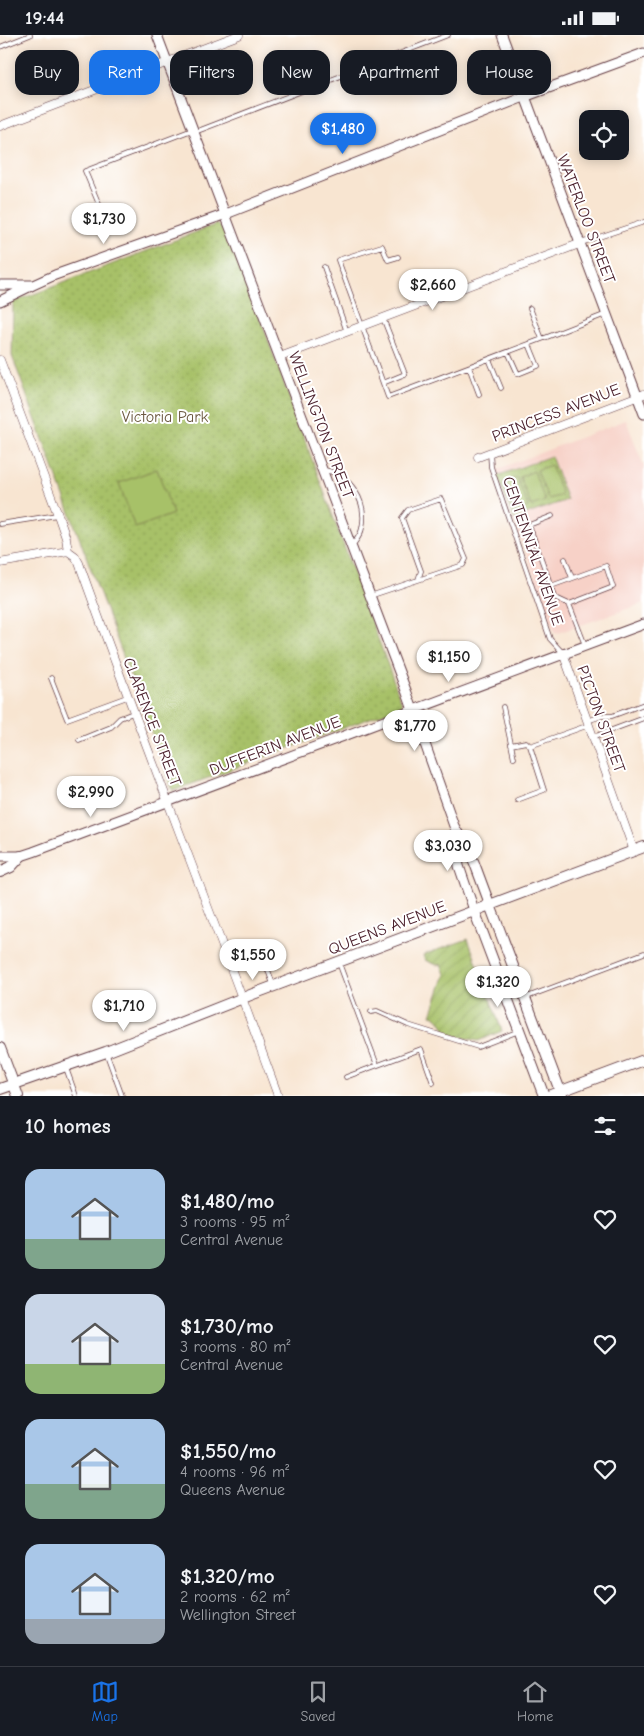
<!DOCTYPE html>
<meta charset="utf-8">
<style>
body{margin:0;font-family:"Comic Neue",sans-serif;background:#242831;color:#f1f3f6;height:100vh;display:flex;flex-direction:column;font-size:19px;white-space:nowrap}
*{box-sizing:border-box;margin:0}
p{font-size:16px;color:#9ea1a6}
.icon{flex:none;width:28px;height:28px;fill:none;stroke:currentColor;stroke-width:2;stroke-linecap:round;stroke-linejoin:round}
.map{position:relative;height:1061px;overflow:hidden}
.panel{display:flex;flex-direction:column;background:#171b24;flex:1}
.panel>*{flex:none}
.banner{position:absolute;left:15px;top:15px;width:615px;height:45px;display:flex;gap:10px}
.buttons{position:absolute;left:579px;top:75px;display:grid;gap:10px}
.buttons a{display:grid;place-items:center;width:50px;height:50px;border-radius:10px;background:#171b24;box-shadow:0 2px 12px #0003;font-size:25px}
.price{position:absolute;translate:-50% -42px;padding:0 11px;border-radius:18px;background:#fff;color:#222;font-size:16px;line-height:32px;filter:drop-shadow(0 1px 2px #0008)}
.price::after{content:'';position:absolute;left:50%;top:30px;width:15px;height:11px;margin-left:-8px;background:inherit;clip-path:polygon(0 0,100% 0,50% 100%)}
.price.selected{background:#1a73e8;color:#fff}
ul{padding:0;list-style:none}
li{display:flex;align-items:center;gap:15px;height:125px;padding:0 25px}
li span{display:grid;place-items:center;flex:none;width:140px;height:100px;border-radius:15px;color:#555}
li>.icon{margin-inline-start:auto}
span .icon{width:60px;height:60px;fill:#fffc;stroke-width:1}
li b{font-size:21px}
h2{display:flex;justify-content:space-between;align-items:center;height:60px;padding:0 25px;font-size:21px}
.tag{padding:0 18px;border-radius:15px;background:#171b24;box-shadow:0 2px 12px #0003;font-size:18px;line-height:45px}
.tag.selected{background:#1a73e8;color:#fff}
.status{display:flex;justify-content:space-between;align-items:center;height:35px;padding:0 25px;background:#171b24;direction:ltr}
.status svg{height:14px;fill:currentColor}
.dock{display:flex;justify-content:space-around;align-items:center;height:70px;border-top:1px solid #363941;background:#171b24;font-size:14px;color:#9ea1a6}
.dock a{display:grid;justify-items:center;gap:2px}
.dock .selected{color:#1a73e8}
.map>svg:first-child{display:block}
</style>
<div class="status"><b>19:44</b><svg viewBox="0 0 49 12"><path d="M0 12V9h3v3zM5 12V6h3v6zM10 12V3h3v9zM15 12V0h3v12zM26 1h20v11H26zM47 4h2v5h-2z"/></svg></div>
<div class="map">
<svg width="644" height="1061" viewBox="0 0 644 1061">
<defs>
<pattern id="park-dots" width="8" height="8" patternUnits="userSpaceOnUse" patternTransform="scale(1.25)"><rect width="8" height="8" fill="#a7c168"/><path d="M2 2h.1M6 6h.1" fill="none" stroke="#91a55a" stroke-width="1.8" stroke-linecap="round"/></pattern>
<pattern id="garden-furrows" width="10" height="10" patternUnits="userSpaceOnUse" patternTransform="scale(1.25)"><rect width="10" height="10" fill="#a7c168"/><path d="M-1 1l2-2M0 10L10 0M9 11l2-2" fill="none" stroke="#91a55a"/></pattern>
</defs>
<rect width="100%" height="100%" fill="#fff"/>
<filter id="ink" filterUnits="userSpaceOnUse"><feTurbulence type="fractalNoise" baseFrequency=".02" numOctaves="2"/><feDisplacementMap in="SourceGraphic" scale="10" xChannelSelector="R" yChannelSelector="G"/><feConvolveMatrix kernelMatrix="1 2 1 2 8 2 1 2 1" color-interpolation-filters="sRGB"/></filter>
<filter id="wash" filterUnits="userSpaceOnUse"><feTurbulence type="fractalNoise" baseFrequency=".0096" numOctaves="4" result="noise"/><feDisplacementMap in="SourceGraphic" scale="20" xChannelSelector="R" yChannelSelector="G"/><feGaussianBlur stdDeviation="1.12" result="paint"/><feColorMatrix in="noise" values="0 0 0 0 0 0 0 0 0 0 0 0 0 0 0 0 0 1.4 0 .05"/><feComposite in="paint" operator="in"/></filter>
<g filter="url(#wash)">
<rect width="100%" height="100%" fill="#f8e5d1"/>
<path fill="#f7d1c7" d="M 626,385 L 644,432 L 644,568 L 555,599 L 496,435 Z"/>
<path fill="url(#park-dots)" stroke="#78704a" d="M 217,189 L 229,199 L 403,671 L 173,756 L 12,321 L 13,267 Z
M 551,421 L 567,465 L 514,484 L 497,441 Z"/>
<path fill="url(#garden-furrows)" stroke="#78704a" d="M 468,904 L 502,996 L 478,1006 L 447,999 C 443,991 441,982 431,980 L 445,939 L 441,929 L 437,930 L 425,925 L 423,920 Z"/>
<path fill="#a7c168" stroke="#78704a" d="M 551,430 L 562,460 L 548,464 L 537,435 Z
M 157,434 L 173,479 L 135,493 L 119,448 Z
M 534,436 L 545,466 L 531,471 L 520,442 Z
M 517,443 L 528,472 L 514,477 L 503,448 Z"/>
</g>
<g filter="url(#ink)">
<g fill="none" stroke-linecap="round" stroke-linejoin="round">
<g stroke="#643d44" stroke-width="5.5">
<path id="service" d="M 0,12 L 30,0
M 195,97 L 448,0
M 103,179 L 85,136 L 192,95
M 581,208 L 644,187
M 398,222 L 388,225 L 382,211 L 338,225 L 388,362 L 542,304
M 324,232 L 347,297
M 530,273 L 542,304 L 606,279
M 508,317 L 518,339 L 538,331 L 529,309
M 489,324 L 501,353
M 469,332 L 479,359
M 383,348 L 405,339 L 383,283
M 490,417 L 491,432 L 550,604 L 563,618
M 324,435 C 350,439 368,467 362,493 C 361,500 356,505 353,510
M 0,489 L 57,480
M 565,524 L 572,543
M 551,551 L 529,490 L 552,481
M 370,561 L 418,545 L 421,536 L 402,483 L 408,475 L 441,464 L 466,524 L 463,530 L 418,545
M 569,569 L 554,562 L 551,551 L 606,531 L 613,552 L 569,569 L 585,610
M 51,643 L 67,684 L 127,662
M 503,672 L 514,723
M 587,686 L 602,681 L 612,681 L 644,669
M 593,702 L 644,683
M 79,705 L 111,692 L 120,683 L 133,678
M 511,710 L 526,707 L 530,711
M 517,765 L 544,755 L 530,711 L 589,690
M 262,919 L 273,949
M 339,928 L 377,1030
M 527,962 L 644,918
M 371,977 L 377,976 L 408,990 L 478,1012 L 519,996
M 106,1017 L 122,1061
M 66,1033 L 76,1061
M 346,1042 L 421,1014 L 433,1048"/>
</g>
<g stroke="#643d44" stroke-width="9">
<path id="minor" d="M 0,91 L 239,0
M 280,322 L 579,209
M 0,325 L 58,480 L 66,503 L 68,516 L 75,521 L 79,528 C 143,707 214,883 278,1061
M 478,422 L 644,359
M 0,528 L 68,516
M 563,618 L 634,816"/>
</g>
<g stroke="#643d44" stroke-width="11">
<path id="tertiary" d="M 157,0 L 407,658 L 454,791 L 474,827 L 490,870
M 502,0 L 644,379
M 0,250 L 33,250 L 55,240 L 226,179 L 524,62 L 644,18
M 0,266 L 33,250
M 455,796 L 459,831 L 474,875
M 0,821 L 21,821 L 33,817 L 644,589"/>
</g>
<g stroke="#643d44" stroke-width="12">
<path id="secondary" d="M 0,837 L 11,832 L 21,821
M 490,870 L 562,1061
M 474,875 L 544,1061
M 0,1013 L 18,1061
M 0,1054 L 106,1017 L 253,959 L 644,812
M 548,1061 L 644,1025"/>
</g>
<use href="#service" stroke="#fff" stroke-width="4"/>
<use href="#minor" stroke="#fff" stroke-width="8"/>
<use href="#tertiary" stroke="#fff" stroke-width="9"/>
<use href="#secondary" stroke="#fff" stroke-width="10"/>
</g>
</g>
<g text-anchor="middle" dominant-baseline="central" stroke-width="4" stroke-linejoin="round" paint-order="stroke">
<g font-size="16" fill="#4a1f2b" stroke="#fff">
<text transform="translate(586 184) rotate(69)">WATERLOO STREET</text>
<text transform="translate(556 378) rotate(-21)">PRINCESS AVENUE</text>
<text transform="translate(321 390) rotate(69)">WELLINGTON STREET</text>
<text transform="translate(533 516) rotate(71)">CENTENNIAL AVENUE</text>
<text transform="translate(601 684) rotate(70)">PICTON STREET</text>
<text transform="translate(152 687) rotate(69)">CLARENCE STREET</text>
<text transform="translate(275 711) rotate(-21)">DUFFERIN AVENUE</text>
<text transform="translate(387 893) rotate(-21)">QUEENS AVENUE</text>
</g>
<g font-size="16" fill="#6b5840" stroke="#fff">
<text x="165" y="382">Victoria Park</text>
</g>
</g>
</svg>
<div class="buttons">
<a><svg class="icon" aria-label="locate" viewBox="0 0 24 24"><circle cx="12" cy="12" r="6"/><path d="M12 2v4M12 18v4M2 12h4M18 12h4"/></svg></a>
</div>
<b class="price selected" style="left:343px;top:120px">$1,480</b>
<b class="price" style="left:104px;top:210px">$1,730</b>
<b class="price" style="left:433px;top:276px">$2,660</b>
<b class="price" style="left:449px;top:648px">$1,150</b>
<b class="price" style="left:415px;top:717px">$1,770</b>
<b class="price" style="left:91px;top:783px">$2,990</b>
<b class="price" style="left:448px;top:837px">$3,030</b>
<b class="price" style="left:253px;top:946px">$1,550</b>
<b class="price" style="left:498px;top:973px">$1,320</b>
<b class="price" style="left:124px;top:997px">$1,710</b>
<div class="banner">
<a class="tag">Buy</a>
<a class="tag selected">Rent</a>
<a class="tag">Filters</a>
<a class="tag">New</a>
<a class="tag">Apartment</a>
<a class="tag">House</a>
</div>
</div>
<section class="panel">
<h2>10 homes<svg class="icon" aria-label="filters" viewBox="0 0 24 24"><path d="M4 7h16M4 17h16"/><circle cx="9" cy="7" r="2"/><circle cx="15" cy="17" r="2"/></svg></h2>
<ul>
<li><span style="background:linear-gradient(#a9c7e8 70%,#7fa58c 0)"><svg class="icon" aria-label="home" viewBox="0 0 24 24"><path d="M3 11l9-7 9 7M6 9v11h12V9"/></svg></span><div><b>$1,480/mo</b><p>3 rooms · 95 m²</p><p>Central Avenue</p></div><svg class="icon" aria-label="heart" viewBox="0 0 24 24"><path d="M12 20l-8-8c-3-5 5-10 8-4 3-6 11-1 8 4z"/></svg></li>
<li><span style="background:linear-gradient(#c9d6e8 70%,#8fb573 0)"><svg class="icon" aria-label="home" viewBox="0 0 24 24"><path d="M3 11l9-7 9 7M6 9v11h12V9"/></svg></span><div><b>$1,730/mo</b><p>3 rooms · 80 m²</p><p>Central Avenue</p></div><svg class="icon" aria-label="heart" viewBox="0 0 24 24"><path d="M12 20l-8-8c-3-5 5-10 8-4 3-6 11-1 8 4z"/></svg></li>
<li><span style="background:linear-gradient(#a9c7e8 65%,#7fa58c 0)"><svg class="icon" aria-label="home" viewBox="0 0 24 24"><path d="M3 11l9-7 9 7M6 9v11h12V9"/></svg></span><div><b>$1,550/mo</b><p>4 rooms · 96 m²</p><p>Queens Avenue</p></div><svg class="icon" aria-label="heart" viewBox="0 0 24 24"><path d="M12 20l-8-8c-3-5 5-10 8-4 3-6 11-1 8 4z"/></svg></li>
<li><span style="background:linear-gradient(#a9c7e8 75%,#9aa5b1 0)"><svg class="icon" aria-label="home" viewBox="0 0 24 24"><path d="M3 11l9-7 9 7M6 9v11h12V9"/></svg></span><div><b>$1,320/mo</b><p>2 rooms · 62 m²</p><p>Wellington Street</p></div><svg class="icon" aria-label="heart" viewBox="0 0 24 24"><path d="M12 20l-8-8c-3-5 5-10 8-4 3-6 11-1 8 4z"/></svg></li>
</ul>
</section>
<nav class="dock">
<a class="selected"><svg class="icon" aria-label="map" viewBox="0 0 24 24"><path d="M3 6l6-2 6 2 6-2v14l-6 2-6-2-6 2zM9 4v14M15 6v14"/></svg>Map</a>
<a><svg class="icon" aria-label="saved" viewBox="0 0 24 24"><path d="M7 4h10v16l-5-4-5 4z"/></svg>Saved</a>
<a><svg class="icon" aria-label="home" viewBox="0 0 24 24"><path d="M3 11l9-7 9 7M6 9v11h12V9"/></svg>Home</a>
</nav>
